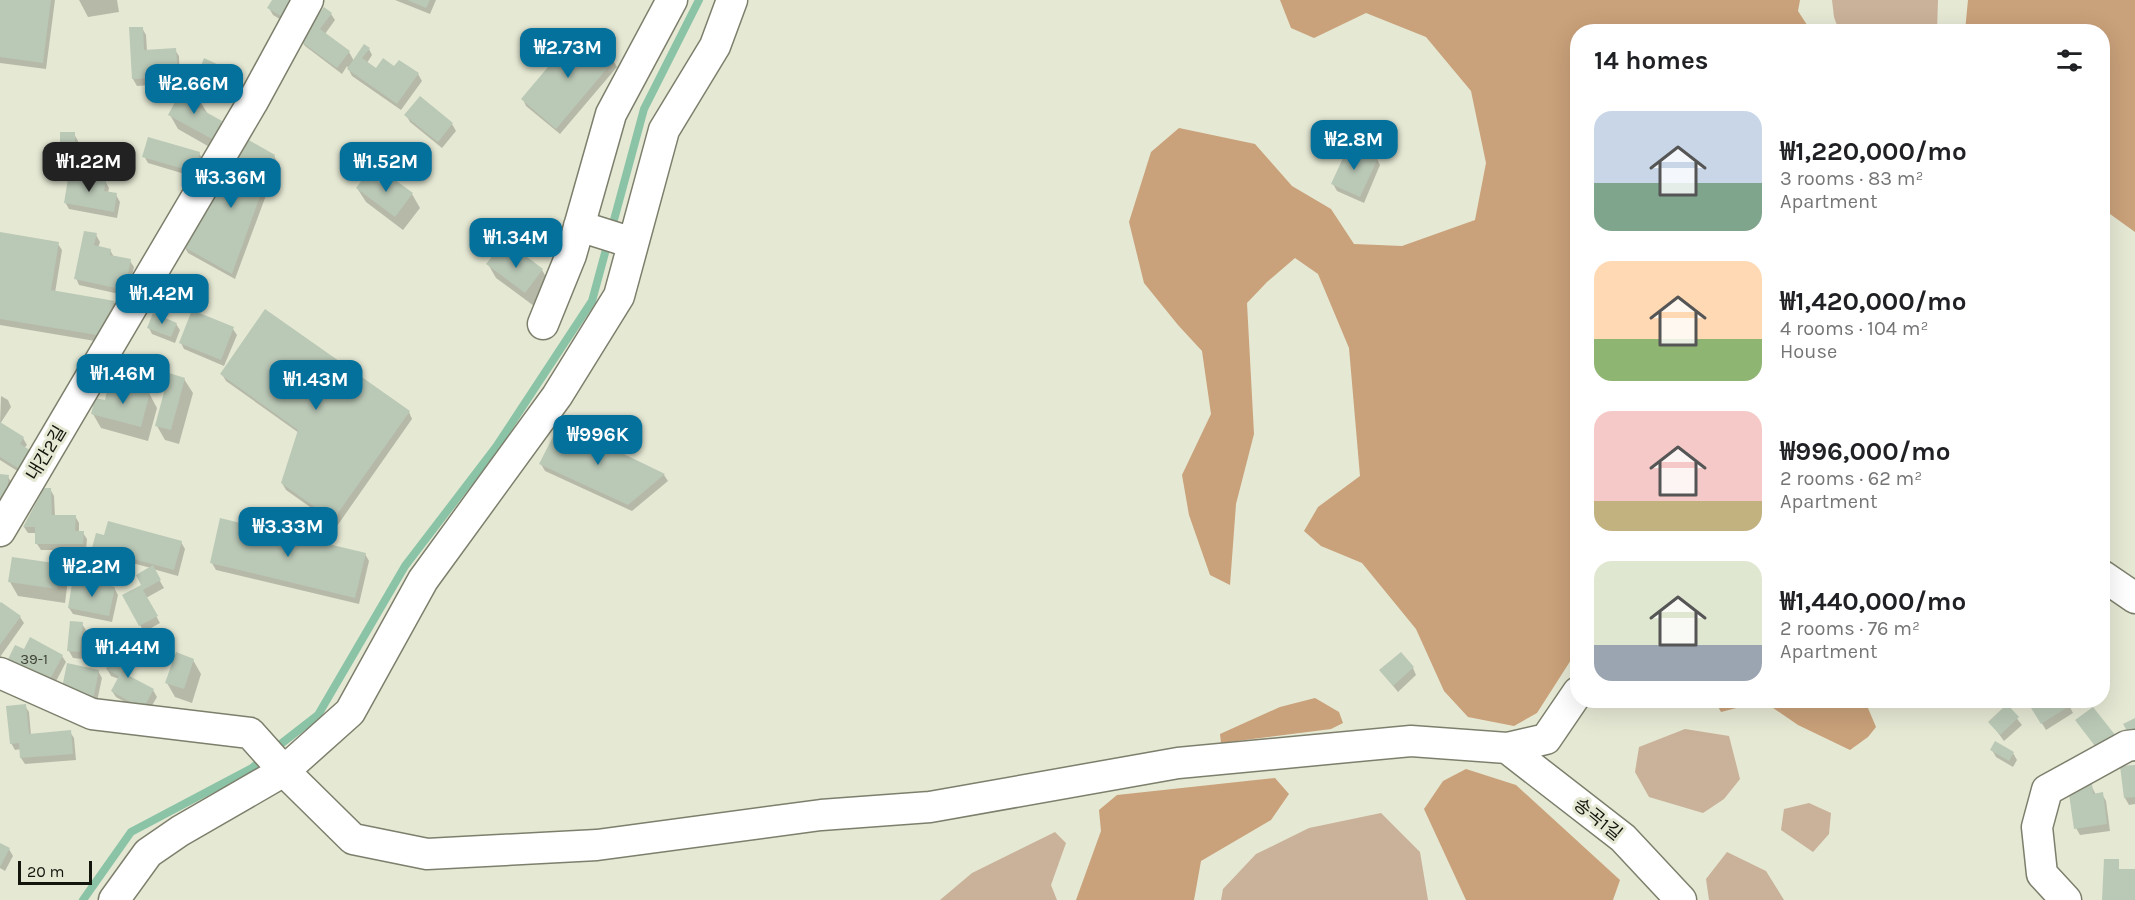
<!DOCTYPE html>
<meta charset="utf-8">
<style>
body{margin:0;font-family:Karla,"Noto Sans KR",sans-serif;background:#f6f6f6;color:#202124;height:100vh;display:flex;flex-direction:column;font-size:22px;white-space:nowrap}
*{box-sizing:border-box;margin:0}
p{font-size:20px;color:#757577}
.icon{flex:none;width:33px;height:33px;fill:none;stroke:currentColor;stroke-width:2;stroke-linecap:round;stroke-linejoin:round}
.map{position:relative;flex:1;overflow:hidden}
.side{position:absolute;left:1570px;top:24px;width:540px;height:684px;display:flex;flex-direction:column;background:#fff;border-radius:24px;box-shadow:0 6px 24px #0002}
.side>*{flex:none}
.scale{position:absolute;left:18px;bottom:15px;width:74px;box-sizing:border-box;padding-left:6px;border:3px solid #14150d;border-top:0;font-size:16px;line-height:21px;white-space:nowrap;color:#14150d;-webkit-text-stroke:4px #e5e8d3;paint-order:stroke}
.price{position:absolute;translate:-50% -51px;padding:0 14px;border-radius:12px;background:#04719d;color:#fff;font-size:20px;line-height:39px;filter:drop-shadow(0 2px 3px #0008)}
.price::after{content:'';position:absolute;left:50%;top:36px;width:18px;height:14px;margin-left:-9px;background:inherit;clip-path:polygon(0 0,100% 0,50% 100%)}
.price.selected{background:#222;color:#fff}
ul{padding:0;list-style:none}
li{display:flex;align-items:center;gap:18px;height:150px;padding:0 24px}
li span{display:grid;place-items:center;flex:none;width:168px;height:120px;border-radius:18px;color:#555}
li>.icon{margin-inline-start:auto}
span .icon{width:72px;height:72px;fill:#fffc;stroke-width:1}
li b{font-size:26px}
h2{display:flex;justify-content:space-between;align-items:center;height:72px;padding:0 24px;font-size:26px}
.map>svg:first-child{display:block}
</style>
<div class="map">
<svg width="2135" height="900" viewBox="0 0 2135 900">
<rect width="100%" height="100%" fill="#e5e8d3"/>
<path fill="#cab199" d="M 1832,0 L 1938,0 L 1937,31 L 1839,31 L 1834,17 Z
M 1685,729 L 1729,736 L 1740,779 L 1724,799 L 1703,813 L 1649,797 L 1635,772 L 1639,747 Z
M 1809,803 L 1831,813 L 1829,834 L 1813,852 L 1781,830 L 1784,809 Z
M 1381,813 L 1420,852 L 1428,900 L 1221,900 L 1223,889 L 1256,854 L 1309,828 Z
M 1055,832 L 1066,843 L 1051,885 L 1057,900 L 940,900 L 972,873 Z
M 1727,852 L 1766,871 L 1784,900 L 1709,900 L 1706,879 Z"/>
<path fill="#c9a17a" d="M 1280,0 L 1800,0 L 1798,11 L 1811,31 L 1578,32 L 1578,649 L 1537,713 L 1514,726 L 1468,717 L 1444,691 L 1416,629 L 1362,563 L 1321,546 L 1304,531 L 1318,507 L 1360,476 L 1349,348 L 1318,274 L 1295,258 L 1267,282 L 1247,303 L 1254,434 L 1236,504 L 1230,585 L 1210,575 L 1189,515 L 1182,475 L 1211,414 L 1202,351 L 1178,325 L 1144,283 L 1129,222 L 1151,152 L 1179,128 L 1255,144 L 1292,186 L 1331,209 L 1354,244 L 1402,246 L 1475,220 L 1486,163 L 1471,91 L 1426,37 L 1366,13 L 1314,38 L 1291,28 Z
M 1968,0 L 2135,0 L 2135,232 L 2103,209 L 2103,32 L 1965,31 Z
M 1315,698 L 1339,712 L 1343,723 L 1331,729 L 1221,743 L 1220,734 L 1280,707 Z
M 1715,701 L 1865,701 L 1876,727 L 1868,737 L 1850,750 L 1798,725 L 1763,701 L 1721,712 Z
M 1466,769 L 1516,785 L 1620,880 L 1613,900 L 1466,900 L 1424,809 L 1443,781 Z
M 1275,778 L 1289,794 L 1271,820 L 1201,861 L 1194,900 L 1076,900 L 1101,831 L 1099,810 L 1117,795 Z"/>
<path fill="#0003" d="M 0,0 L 55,0 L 46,69 L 0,63 Z
M 79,0 L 117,0 L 119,12 L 88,17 Z
M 273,0 L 288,24 L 273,15 L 269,8 Z
M 395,0 L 436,0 L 430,14 Z
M 331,14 L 335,20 L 325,34 L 349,52 L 354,61 L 369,49 L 372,55 L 367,63 L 377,70 L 395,68 L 418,74 L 422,81 L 401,110 L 352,76 L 347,66 L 342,74 L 305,46 L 301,40 Z
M 142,28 L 146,35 L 147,51 L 175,50 L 179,56 L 180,83 L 137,86 L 133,79 L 130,29 Z
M 613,60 L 617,67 L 560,134 L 526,106 L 523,99 Z
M 202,66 L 220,67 L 224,73 L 221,80 L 206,72 Z
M 200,101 L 209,116 L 221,122 L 229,137 L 220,153 L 178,129 L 170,115 Z
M 406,115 L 452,124 L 456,131 L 442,148 L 410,122 Z
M 74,134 L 78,141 L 78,164 L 65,164 L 62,157 Z
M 199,153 L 203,160 L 198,178 L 148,163 L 144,156 Z
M 274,156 L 278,163 L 235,279 L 188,253 L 184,246 Z
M 1377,159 L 1380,165 L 1364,203 L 1337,191 L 1333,184 Z
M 105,181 L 109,188 L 108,193 L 116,195 L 120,202 L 117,218 L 69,209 L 65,202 Z
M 381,186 L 412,194 L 420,208 L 403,230 L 366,202 L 357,188 Z
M 0,234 L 58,244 L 62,250 L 55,293 L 114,302 L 118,309 L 101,342 L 0,325 Z
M 96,235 L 100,242 L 98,248 L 110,250 L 114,257 L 130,261 L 134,267 L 128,296 L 79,285 L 76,278 Z
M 512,261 L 542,270 L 550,284 L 534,306 L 496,278 L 488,264 Z
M 176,324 L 180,330 L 175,343 L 152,334 L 149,328 Z
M 233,329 L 237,335 L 224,366 L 184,349 L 181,343 Z
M 222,374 L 409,412 L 412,419 L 337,526 L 286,490 L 282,483 L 299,433 L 226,381 Z
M 184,379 L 193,393 L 179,444 L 165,440 L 157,426 Z
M 149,393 L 157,408 L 148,441 L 101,428 L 93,414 L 115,395 Z
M 1,396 L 8,400 L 11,407 L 0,424 Z
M 0,424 L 23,438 L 27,445 L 24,448 L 30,479 L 0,460 Z
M 561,425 L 664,475 L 668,481 L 632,511 L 545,471 L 541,464 Z
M 0,475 L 8,477 L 12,483 L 0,508 Z
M 50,489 L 54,496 L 55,517 L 75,516 L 79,523 L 79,533 L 83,533 L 87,539 L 86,550 L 41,550 L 37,544 L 36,533 L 28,533 L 24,527 Z
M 181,542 L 185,549 L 178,576 L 153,569 L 164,588 L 146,598 L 160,623 L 144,632 L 124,596 L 143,585 L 151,568 L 98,554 L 94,548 Z
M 365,554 L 369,561 L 359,604 L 216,570 L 212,563 Z
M 81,556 L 85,563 L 81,579 L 73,577 L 69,570 Z
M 60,566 L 68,580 L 65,603 L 18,596 L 10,582 Z
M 114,588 L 118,595 L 112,622 L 73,614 L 69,608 L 90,589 Z
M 0,606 L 20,617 L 24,623 L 0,657 Z
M 82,624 L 86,630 L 83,659 L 73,658 L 69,651 Z
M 25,651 L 62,656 L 66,662 L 51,691 Z
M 133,651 L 137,658 L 127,676 L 153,690 L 157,697 L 147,714 L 116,697 L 112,691 L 119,679 L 111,676 L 107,669 Z
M 193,660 L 201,674 L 192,703 L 175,697 L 167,683 Z
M 1413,668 L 1416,675 L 1398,692 L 1381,671 Z
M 98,671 L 102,678 L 96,706 L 67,700 Z
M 2028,700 L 2073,700 L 2068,703 L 2073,713 L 2046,730 Z
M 25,706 L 29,712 L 31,735 L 70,732 L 74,738 L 76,760 L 25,764 L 21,758 L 21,749 L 15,750 L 11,743 Z
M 2007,706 L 2022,725 L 2004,741 L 1990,722 Z
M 1992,750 L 2013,753 L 2017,760 L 2013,767 L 1996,757 Z
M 2135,766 L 2135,804 L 2129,805 L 2125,798 Z
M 2091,785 L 2096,795 L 2102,794 L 2106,801 L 2110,831 L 2080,835 L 2076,828 Z
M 0,844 L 9,849 L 13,856 L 5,871 L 0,868 Z"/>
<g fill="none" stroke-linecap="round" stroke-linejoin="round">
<path stroke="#8bc3a7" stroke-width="8" d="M 611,231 L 644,109 L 699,0
M 273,750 L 318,715 L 405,566 L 496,447 L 592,301 L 608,242
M 83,900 L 131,832 L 252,768 L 264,758"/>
</g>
<path fill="#bac8b6" d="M 0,0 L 51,0 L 43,63 L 0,57 Z
M 272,0 L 295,0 L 285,18 L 267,8 Z
M 407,0 L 430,0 L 426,8 Z
M 324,7 L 332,13 L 320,29 L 350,51 L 337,68 L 299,40 Z
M 129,27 L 143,27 L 144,50 L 176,48 L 178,77 L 132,79 Z
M 580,29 L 615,59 L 556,129 L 521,99 Z
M 364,44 L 370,48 L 362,58 L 376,68 L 383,58 L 394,66 L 399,60 L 419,73 L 397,104 L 347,69 Z
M 204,58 L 221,66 L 217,74 L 201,66 Z
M 182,89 L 201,100 L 197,107 L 222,121 L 212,139 L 168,115 Z
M 420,96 L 453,123 L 438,142 L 404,115 Z
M 60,132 L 75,132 L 75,158 L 60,158 Z
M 148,137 L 200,152 L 194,172 L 142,157 Z
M 247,139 L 275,155 L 232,274 L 182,246 Z
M 1349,145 L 1378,158 L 1360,197 L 1331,184 Z
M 69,173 L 106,180 L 104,191 L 117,193 L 114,212 L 64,203 Z
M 367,173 L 381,184 L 387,174 L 413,193 L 395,217 L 356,188 Z
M 84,231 L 97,233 L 94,245 L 111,249 L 110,255 L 131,259 L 125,290 L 74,279 Z
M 0,232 L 59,242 L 51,290 L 115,301 L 97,335 L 0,319 Z
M 498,249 L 511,259 L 518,250 L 543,269 L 525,293 L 486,264 Z
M 265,309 L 410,411 L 333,520 L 281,483 L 298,430 L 220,374 Z
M 192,310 L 234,327 L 221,360 L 179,343 Z
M 153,313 L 177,323 L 171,337 L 147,328 Z
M 169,373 L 185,378 L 171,430 L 155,426 Z
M 117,383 L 150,392 L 141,427 L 91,414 L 95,398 L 105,400 L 107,391 L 114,393 Z
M 0,422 L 24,437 L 20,444 L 38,455 L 26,473 L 0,457 Z
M 560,423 L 665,474 L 628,505 L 539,464 Z
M 0,474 L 9,475 L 5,503 L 0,502 Z
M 44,488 L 51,488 L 52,515 L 76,515 L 75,531 L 84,531 L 83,544 L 35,544 L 35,527 L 23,527 Z
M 220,518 L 366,553 L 355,598 L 210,563 Z
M 108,521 L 182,541 L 174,570 L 92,548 L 96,533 L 104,535 Z
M 72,552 L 82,555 L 78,573 L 68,570 Z
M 12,557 L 61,564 L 57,589 L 8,582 Z
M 153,565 L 161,580 L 143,590 L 158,616 L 139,626 L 122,595 L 141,585 L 136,575 Z
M 91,582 L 115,587 L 109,616 L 68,608 L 72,584 L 89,587 Z
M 1,602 L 21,616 L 0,645 L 0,603 Z
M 70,621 L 83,622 L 80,652 L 67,651 Z
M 30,637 L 63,655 L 47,685 L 6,663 L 15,645 L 24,649 Z
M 120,643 L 134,650 L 122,672 L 154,689 L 143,709 L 111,691 L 119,676 L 106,669 Z
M 176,652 L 194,659 L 184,689 L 165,683 Z
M 1401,652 L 1414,667 L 1393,686 L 1379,670 Z
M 67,663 L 99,670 L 93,700 L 61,693 Z
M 2026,700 L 2068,700 L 2071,705 L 2041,724 Z
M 26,704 L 29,734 L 71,730 L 73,754 L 20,758 L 19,743 L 10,744 L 6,706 Z
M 2007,704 L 2019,717 L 2000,735 L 1988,722 Z
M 2093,707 L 2116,736 L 2098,750 L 2075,720 Z
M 2135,718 L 2135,734 L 2130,736 L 2123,724 Z
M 1995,741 L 2014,752 L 2009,761 L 1990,750 Z
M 2135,765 L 2135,797 L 2124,798 L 2120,766 Z
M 2092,783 L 2093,794 L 2103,792 L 2107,824 L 2074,829 L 2068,787 Z
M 0,843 L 10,848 L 0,867 Z
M 2104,859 L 2119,859 L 2119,869 L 2135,869 L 2135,900 L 2102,900 Z"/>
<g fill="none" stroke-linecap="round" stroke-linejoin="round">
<g stroke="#7d7f6c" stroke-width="33">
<path id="minor" d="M 579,226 L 633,243
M 543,324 L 571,255 L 611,114 L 672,0
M 0,531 L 252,103 L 308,0
M 2103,576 L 2135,598
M 0,673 L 92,714 L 250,733 L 284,771 L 353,839 L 427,854 L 597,845 L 821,815 L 930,807 L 1178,763 L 1411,741 L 1507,748 L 1546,739 L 1578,692
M 1507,748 L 1623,838 L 1681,900
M 114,900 L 148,853 L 180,831 L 284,771 L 350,712 L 423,580 L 557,396 L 619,296 L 664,130 L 715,46 L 732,0
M 2066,900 L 2042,874 L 2037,827 L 2047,790 L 2127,746 L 2135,745"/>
</g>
<use href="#minor" stroke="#fff" stroke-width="30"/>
</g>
<g text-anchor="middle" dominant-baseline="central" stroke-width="6" stroke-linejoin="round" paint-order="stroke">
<g font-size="15" fill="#3e4237">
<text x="34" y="659">39-1</text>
</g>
<g font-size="18" fill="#14150d" stroke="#e5e8d3">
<text transform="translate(46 453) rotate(-59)">내간2길</text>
<text transform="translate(1598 819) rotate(39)">송곡1길</text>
</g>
</g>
</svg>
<div class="scale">20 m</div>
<b class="price" style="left:568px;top:79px">₩2.73M</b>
<b class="price" style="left:194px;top:115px">₩2.66M</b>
<b class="price" style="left:1354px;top:171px">₩2.8M</b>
<b class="price selected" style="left:89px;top:193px">₩1.22M</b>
<b class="price" style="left:386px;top:193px">₩1.52M</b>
<b class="price" style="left:231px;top:209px">₩3.36M</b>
<b class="price" style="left:516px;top:269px">₩1.34M</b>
<b class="price" style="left:162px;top:325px">₩1.42M</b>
<b class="price" style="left:123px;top:405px">₩1.46M</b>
<b class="price" style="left:316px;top:411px">₩1.43M</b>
<b class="price" style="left:598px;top:466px">₩996K</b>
<b class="price" style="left:288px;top:558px">₩3.33M</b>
<b class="price" style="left:92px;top:598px">₩2.2M</b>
<b class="price" style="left:128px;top:679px">₩1.44M</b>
<section class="side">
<h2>14 homes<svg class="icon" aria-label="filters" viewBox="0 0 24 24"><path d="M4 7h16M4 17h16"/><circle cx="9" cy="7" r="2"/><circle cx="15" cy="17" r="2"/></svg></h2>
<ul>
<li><span style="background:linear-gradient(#c9d6e8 60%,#7fa58c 0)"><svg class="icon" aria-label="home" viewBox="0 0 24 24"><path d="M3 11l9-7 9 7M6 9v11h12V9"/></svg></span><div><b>₩1,220,000/mo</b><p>3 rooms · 83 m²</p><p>Apartment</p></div></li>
<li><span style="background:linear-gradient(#ffd9b3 65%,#8fb573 0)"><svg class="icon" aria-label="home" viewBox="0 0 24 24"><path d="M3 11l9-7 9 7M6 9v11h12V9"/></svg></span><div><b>₩1,420,000/mo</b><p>4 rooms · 104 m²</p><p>House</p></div></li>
<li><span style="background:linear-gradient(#f6c9c9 75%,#c2b280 0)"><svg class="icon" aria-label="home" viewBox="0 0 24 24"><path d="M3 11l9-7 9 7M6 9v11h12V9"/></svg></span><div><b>₩996,000/mo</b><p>2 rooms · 62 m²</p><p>Apartment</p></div></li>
<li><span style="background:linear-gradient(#dfe7d0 70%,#9aa5b1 0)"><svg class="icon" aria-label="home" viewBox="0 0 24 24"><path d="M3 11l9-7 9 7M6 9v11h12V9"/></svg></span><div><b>₩1,440,000/mo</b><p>2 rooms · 76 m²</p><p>Apartment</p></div></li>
</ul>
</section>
</div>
